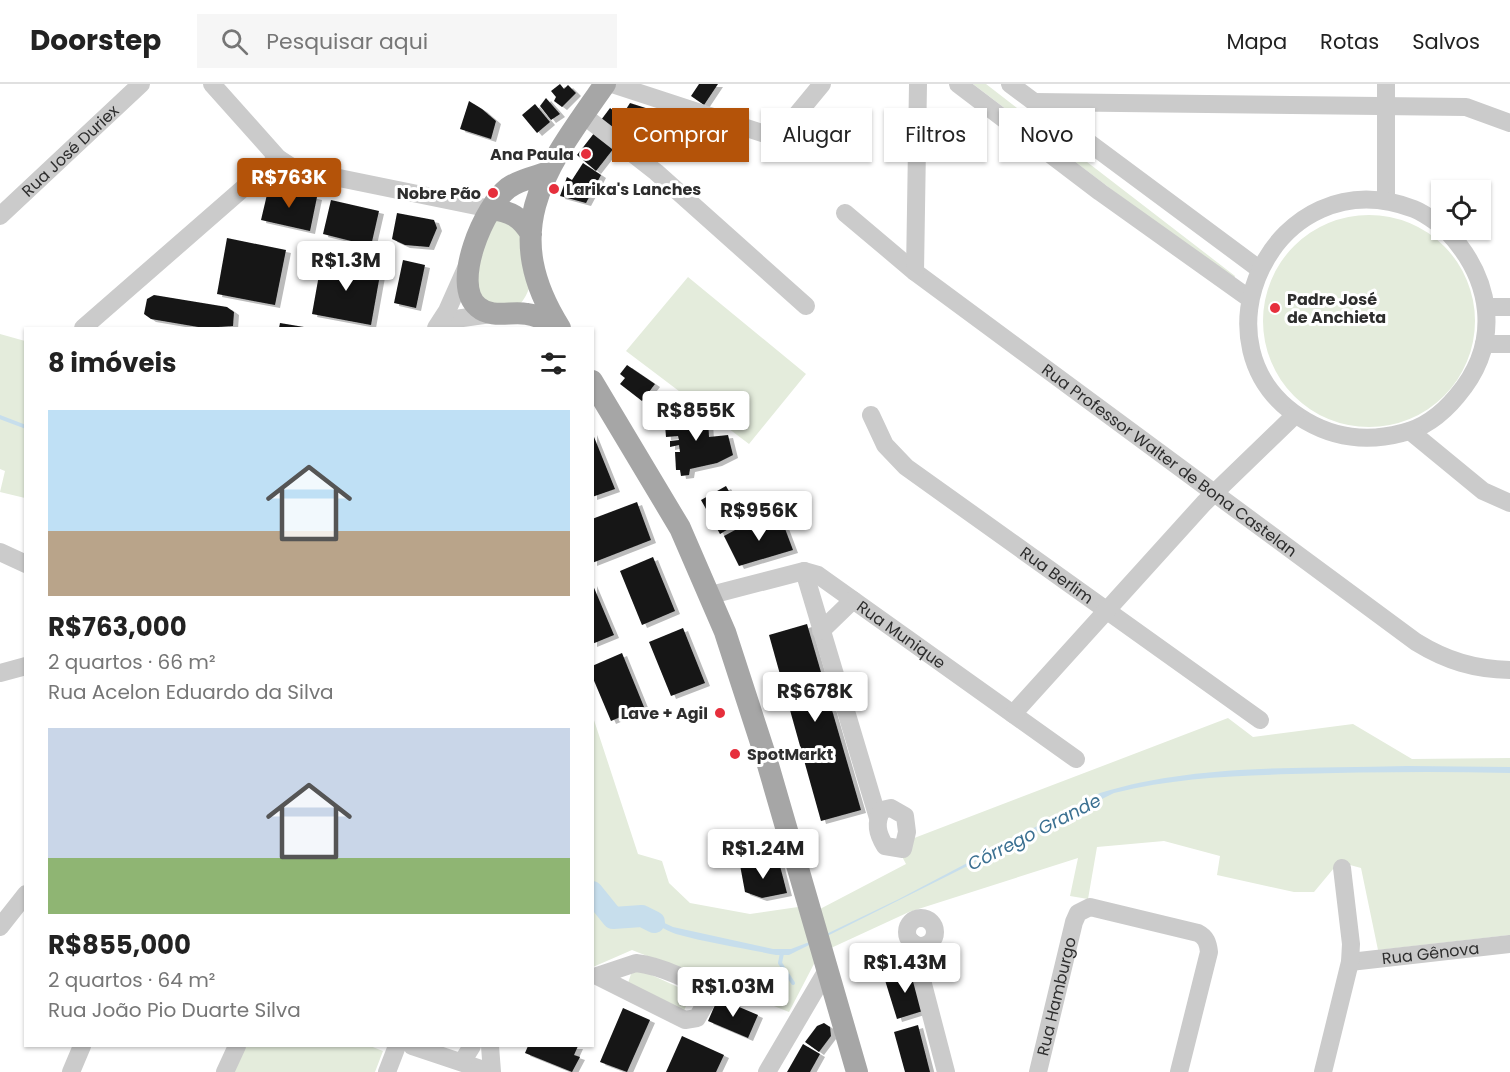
<!DOCTYPE html>
<html lang="pt">
<meta charset="utf-8">
<style>
body{margin:0;font-family:Poppins,sans-serif;background:#f6f6f6;color:#222;height:100vh;display:flex;flex-direction:column;font-size:22px;white-space:nowrap}
*{box-sizing:border-box;margin:0}
p{font-size:20px;color:#767676}
.icon{flex:none;width:33px;height:33px;fill:none;stroke:currentColor;stroke-width:2;stroke-linecap:round;stroke-linejoin:round}
.map{position:relative;flex:1;overflow:hidden}
.panel{position:absolute;left:24px;top:243px;width:570px;height:720px;display:flex;flex-direction:column;background:#fff;border-radius:0px;box-shadow:0 2px 4px #0004}
.panel>*{flex:none}
.top-card{position:absolute;left:612px;top:24px;width:570px;height:54px;display:flex;gap:12px}
.controls{position:absolute;left:1431px;top:96px;display:grid;gap:12px}
.controls a{display:grid;place-items:center;width:60px;height:60px;border-radius:0px;background:#fff;box-shadow:0 2px 4px #0004;font-size:30px}
.price{position:absolute;translate:-50% -51px;padding:0 14px;border-radius:6px;background:#fff;color:#222;font-size:20px;line-height:39px;filter:drop-shadow(0 2px 3px #0008)}
.price::after{content:'';position:absolute;left:50%;top:36px;width:18px;height:14px;margin-left:-9px;background:inherit;clip-path:polygon(0 0,100% 0,50% 100%)}
.price.current{background:#b45309;color:#fff}
ul{padding:0;list-style:none}
li{display:grid;align-content:center;gap:12px;height:318px;padding:0 24px}
li span{display:grid;place-items:center;height:186px;border-radius:0px;color:#555}
li>.icon{margin-inline-start:auto}
span .icon{width:108px;height:108px;fill:#fffc;stroke-width:1}
li b{font-size:26px}
h2{display:flex;justify-content:space-between;align-items:center;height:72px;padding:0 24px;font-size:26px}
.pill{padding:0 21px;border-radius:0px;background:#fff;box-shadow:0 2px 4px #0004;font-size:21px;line-height:54px}
.pill.current{background:#b45309;color:#fff}
header{display:flex;align-items:center;gap:36px;box-sizing:border-box;height:84px;padding:0 30px;background:#fff;border-bottom:2px solid #e0e0e0}
header strong{font-size:28px}
nav{display:flex;gap:33px;margin-inline-start:auto;font-size:21px}
.search{width:420px;height:54px;background:#f6f6f6;display:flex;align-items:center;gap:15px;box-sizing:border-box;padding:0 21px;border-radius:0px;color:#767676;font-size:22px}
.map>svg:first-child{display:block}
</style>
<header>
<strong>Doorstep</strong>
<div class="search"><svg class="icon" aria-label="search" viewBox="0 0 24 24"><circle cx="10" cy="10" r="6"/><path d="M15 15l6 6"/></svg>Pesquisar aqui</div>
<nav><a>Mapa</a><a>Rotas</a><a>Salvos</a></nav>
</header>
<div class="map">
<svg width="1510" height="988" viewBox="0 0 1510 988">
<defs>
<filter id="shadow"><feDropShadow dx="5" dy="3" stdDeviation="0" flood-color="#0004"/></filter>
</defs>
<rect width="100%" height="100%" fill="#fff"/>
<path fill="#e4ecdc" d="M 973,0 L 986,0 L 1235,192 L 1233,198 Z
M 493,129 L 527,151 C 530,182 539,202 515,226 L 477,215 L 471,183 Z
M1263 237a106 106 0 1 1 212 0a106 106 0 1 1-212 0Z
M 688,193 L 806,290 L 749,360 L 626,267 Z
M 0,250 L 25,257 L 25,414 L 0,408 L 5,387 L 0,385 Z
M 592,630 L 638,770 L 662,777 L 669,799 L 690,819 L 750,830 L 798,823 L 816,876 L 789,928 L 632,866 L 593,883 Z
M 1228,634 L 1253,653 L 1353,640 L 1412,675 L 1510,674 L 1510,851 L 1378,866 L 1361,784 L 1339,778 L 1314,808 L 1294,808 L 1217,791 L 1220,772 L 1164,757 L 1097,763 L 1088,815 L 1070,812 L 1078,774 L 909,828 L 831,864 L 820,825 L 906,780 L 896,761 Z
M 636,887 L 645,888 L 691,909 L 684,927 L 628,899 L 631,890 Z
M 243,962 L 370,962 L 383,967 L 375,988 L 232,988 Z"/>
<path fill="#c7deec" d="M 1407,682 L 1510,683 L 1510,689 C 1437,687 1364,688 1291,690 C 1230,692 1173,694 1114,709 L 789,871 L 776,871 C 743,864 708,859 676,850 C 664,846 653,837 642,834 C 624,830 593,832 592,805 L 602,820 L 614,828 L 643,829 L 673,843 L 773,865 L 791,865 L 812,857 L 899,815 L 1100,709 C 1198,679 1305,685 1407,682 Z"/>
<g fill="none" stroke-linecap="round" stroke-linejoin="round">
<path stroke="#c7deec" stroke-width="4" d="M 0,333 L 26,343
M 782,869 L 780,879 L 793,899"/>
<path stroke="#c7deec" stroke-width="22" d="M 592,808 L 613,834 L 642,832 L 654,838"/>
</g>
<path fill="#151515" filter="url(#shadow)" d="M 560,0 L 564,5 L 568,1 L 576,9 L 562,23 L 554,17 L 556,13 L 551,7 Z
M 699,0 L 718,0 L 704,21 L 691,12 Z
M 546,14 L 560,30 L 551,36 L 540,22 Z
M 469,17 L 482,25 L 496,37 L 491,55 L 460,45 Z
M 630,19 L 671,32 L 669,45 L 662,55 L 623,30 Z
M 535,20 L 550,38 L 537,49 L 522,31 Z
M 610,24 L 636,43 L 627,56 L 601,36 Z
M 595,48 L 614,64 L 596,87 L 577,71 Z
M 583,79 L 601,91 L 586,119 L 560,112 L 567,93 L 572,96 Z
M 269,102 L 317,113 L 310,147 L 261,136 Z
M 331,116 L 379,127 L 371,162 L 323,150 Z
M 397,129 L 434,136 L 437,144 L 429,163 L 405,161 L 392,155 Z
M 227,154 L 286,166 L 275,221 L 217,210 Z
M 322,174 L 381,185 L 371,241 L 312,230 Z
M 403,176 L 425,181 L 416,224 L 394,219 Z
M 154,211 L 227,223 L 234,228 L 233,242 L 204,244 L 151,235 L 144,230 L 147,215 Z
M 280,239 L 304,243 L 304,244 L 279,244 Z
M 627,281 L 655,300 L 642,317 L 620,300 L 625,294 L 620,290 Z
M 697,326 L 698,336 L 708,336 L 709,353 L 728,351 L 733,371 L 717,379 L 690,385 L 689,391 L 681,392 L 680,386 L 676,386 L 675,368 L 680,368 L 679,361 L 670,363 L 670,357 L 679,356 L 678,352 L 666,353 L 665,341 L 673,340 L 671,328 Z
M 592,348 L 615,405 L 592,413 Z
M 726,402 L 745,435 L 720,450 L 701,416 Z
M 637,418 L 651,456 L 592,479 L 592,435 Z
M 781,434 L 793,466 L 739,482 L 724,452 L 748,439 L 752,447 Z
M 653,473 L 675,527 L 642,541 L 620,487 Z
M 592,499 L 614,551 L 592,560 Z
M 807,540 L 861,726 L 821,737 L 769,551 Z
M 683,544 L 705,599 L 671,612 L 649,558 Z
M 622,569 L 644,623 L 611,637 L 592,592 L 592,582 Z
M 779,778 L 787,809 L 762,814 L 745,808 L 740,781 Z
M 913,885 L 926,926 L 897,935 L 884,893 Z
M 718,914 L 758,931 L 748,954 L 708,937 Z
M 623,924 L 650,936 L 627,988 L 600,978 Z
M 824,939 L 830,943 L 831,952 L 819,968 L 805,958 L 817,942 Z
M 918,941 L 930,988 L 905,988 L 894,948 Z
M 682,952 L 724,971 L 716,988 L 666,988 Z
M 803,960 L 820,970 L 810,988 L 787,988 Z
M 528,962 L 578,962 L 574,971 L 580,973 L 572,988 L 525,969 Z"/>
<g fill="none" stroke-linecap="round" stroke-linejoin="round">
<g stroke="#cbcbcb" stroke-width="18">
<path d="M 212,0 L 278,74 L 295,85 L 491,125"/>
<path d="M 612,0 L 765,50 L 784,46 L 822,0"/>
<path d="M 958,0 L 1100,108 L 1250,215"/>
<path d="M 1010,0 L 1259,185"/>
<path d="M 1034,18 L 1466,23 L 1510,39"/>
<path d="M 583,31 L 656,88 L 806,222"/>
<path d="M 1386,117 L 1386,0"/>
<path id="s1" d="M 845,129 L 915,188 L 1416,558 C 1447,577 1474,585 1510,586"/>
<path id="s2" d="M 0,132 L 141,0"/>
<path d="M 1442,142 C 1433,136 1424,129 1414,125 C 1274,71 1183,266 1306,337 C 1337,355 1368,358 1402,349 C 1424,344 1443,329 1457,312 C 1503,258 1492,194 1446,146"/>
<path d="M 915,188 L 918,0"/>
<path d="M 1486,223 L 1510,223"/>
<path d="M 441,237 L 491,230"/>
<path d="M 83,244 L 278,74"/>
<path d="M 436,244 L 447,227 L 467,182"/>
<path d="M 1484,260 L 1510,260"/>
<path id="s3" d="M 871,331 L 885,361 L 906,383 L 1260,636"/>
<path d="M 1410,347 L 1483,407 L 1510,419"/>
<path d="M 0,468 L 26,480"/>
<path d="M 804,487 L 878,734"/>
<path id="s4" d="M 711,511 L 804,487 L 818,491 L 1076,675"/>
<path d="M 821,547 L 853,516"/>
<path d="M 0,589 L 26,582"/>
<path d="M 1013,630 L 1204,419 L 1295,331"/>
<path d="M 891,724 L 905,732 L 907,748 L 903,765 L 885,762 C 877,749 875,739 882,726 Z"/>
<circle cx="921" cy="848" r="14"/>
<path d="M 0,843 L 26,810"/>
<path d="M 912,858 L 946,988"/>
<path id="s5" d="M 1350,878 L 1510,860"/>
<path d="M 636,879 C 654,881 703,897 708,915 L 697,934 L 685,936 L 597,892 Z"/>
<path d="M 412,962 L 490,988"/>
<path d="M 490,962 L 492,988"/>
<path d="M 462,978 L 472,962"/>
<path d="M 71,988 L 82,962"/>
<path d="M 225,988 L 237,962"/>
<path d="M 387,988 L 397,962"/>
<path d="M 767,988 L 827,886"/>
<path id="s6" d="M 1038,988 L 1074,838 L 1078,829 L 1090,823 L 1198,849 C 1206,853 1208,859 1209,868 L 1179,988"/>
<path d="M 1323,988 L 1350,878 L 1351,860 L 1342,784"/>
</g>
<path stroke="#a6a6a6" stroke-width="22" d="M 546,89 C 534,93 519,96 508,104 C 485,122 450,200 478,223 C 492,235 511,227 527,230 C 537,231 548,237 557,241
M 491,125 C 510,127 521,133 531,150
M 560,244 C 497,144 546,84 605,0
M 592,297 L 680,444 L 725,548 L 766,674 L 857,988"/>
</g>
<g fill="#e62f3c" stroke="#fff" stroke-width="2">
<circle cx="586" cy="70" r="6"/>
<circle cx="554" cy="105" r="6"/>
<circle cx="493" cy="109" r="6"/>
<circle cx="1275" cy="224" r="6"/>
<circle cx="720" cy="629" r="6"/>
<circle cx="735" cy="670" r="6"/>
</g>
<g text-anchor="middle" dominant-baseline="central" stroke-width="6" stroke-linejoin="round" paint-order="stroke">
<g font-size="16" fill="#2e2e2e" stroke="#fff">
<text stroke="none"><textPath href="#s2" startOffset="96">Rua José Duriex</textPath></text>
<text stroke="none"><textPath href="#s1" startOffset="408">Rua Professor Walter de Bona Castelan</textPath></text>
<text stroke="none"><textPath href="#s3" startOffset="249">Rua Berlim</textPath></text>
<text stroke="none"><textPath href="#s4" startOffset="213">Rua Munique</textPath></text>
<text stroke="none"><textPath href="#s5" startOffset="81">Rua Gênova</textPath></text>
<text stroke="none"><textPath href="#s6" startOffset="78">Rua Hamburgo</textPath></text>
</g>
<g font-size="16" font-weight="bold" fill="#2e2e2e" stroke="#fff" text-anchor="end">
<text x="574" y="70">Ana Paula</text>
<text x="566" y="105" text-anchor="start">Larika's Lanches</text>
<text x="481" y="109">Nobre Pão</text>
<text x="1287" y="215" text-anchor="start">Padre José<tspan x="1287" dy="18">de Anchieta</tspan></text>
<text x="708" y="629">Lave + Agil</text>
<text x="747" y="670" text-anchor="start">SpotMarkt</text>
</g>
<g font-size="18" font-style="italic" fill="#3b7091" stroke="#fff">
<text transform="translate(1034 748) rotate(-27)">Córrego Grande</text>
</g>
</g>
</svg>
<div class="controls">
<a><svg class="icon" aria-label="locate" viewBox="0 0 24 24"><circle cx="12" cy="12" r="6"/><path d="M12 2v4M12 18v4M2 12h4M18 12h4"/></svg></a>
</div>
<b class="price current" style="left:289px;top:125px">R$763K</b>
<b class="price" style="left:346px;top:208px">R$1.3M</b>
<b class="price" style="left:696px;top:358px">R$855K</b>
<b class="price" style="left:759px;top:458px">R$956K</b>
<b class="price" style="left:815px;top:639px">R$678K</b>
<b class="price" style="left:763px;top:796px">R$1.24M</b>
<b class="price" style="left:905px;top:910px">R$1.43M</b>
<b class="price" style="left:733px;top:934px">R$1.03M</b>
<div class="top-card">
<a class="pill current">Comprar</a>
<a class="pill">Alugar</a>
<a class="pill">Filtros</a>
<a class="pill">Novo</a>
</div>
<section class="panel">
<h2>8 imóveis<svg class="icon" aria-label="filters" viewBox="0 0 24 24"><path d="M4 7h16M4 17h16"/><circle cx="9" cy="7" r="2"/><circle cx="15" cy="17" r="2"/></svg></h2>
<ul>
<li><span style="background:linear-gradient(#bfe0f5 65%,#b9a48a 0)"><svg class="icon" aria-label="home" viewBox="0 0 24 24"><path d="M3 11l9-7 9 7M6 9v11h12V9"/></svg></span><div><b>R$763,000</b><p>2 quartos · 66 m²</p><p>Rua Acelon Eduardo da Silva</p></div></li>
<li><span style="background:linear-gradient(#c9d6e8 70%,#8fb573 0)"><svg class="icon" aria-label="home" viewBox="0 0 24 24"><path d="M3 11l9-7 9 7M6 9v11h12V9"/></svg></span><div><b>R$855,000</b><p>2 quartos · 64 m²</p><p>Rua João Pio Duarte Silva</p></div></li>
</ul>
</section>
</div>
